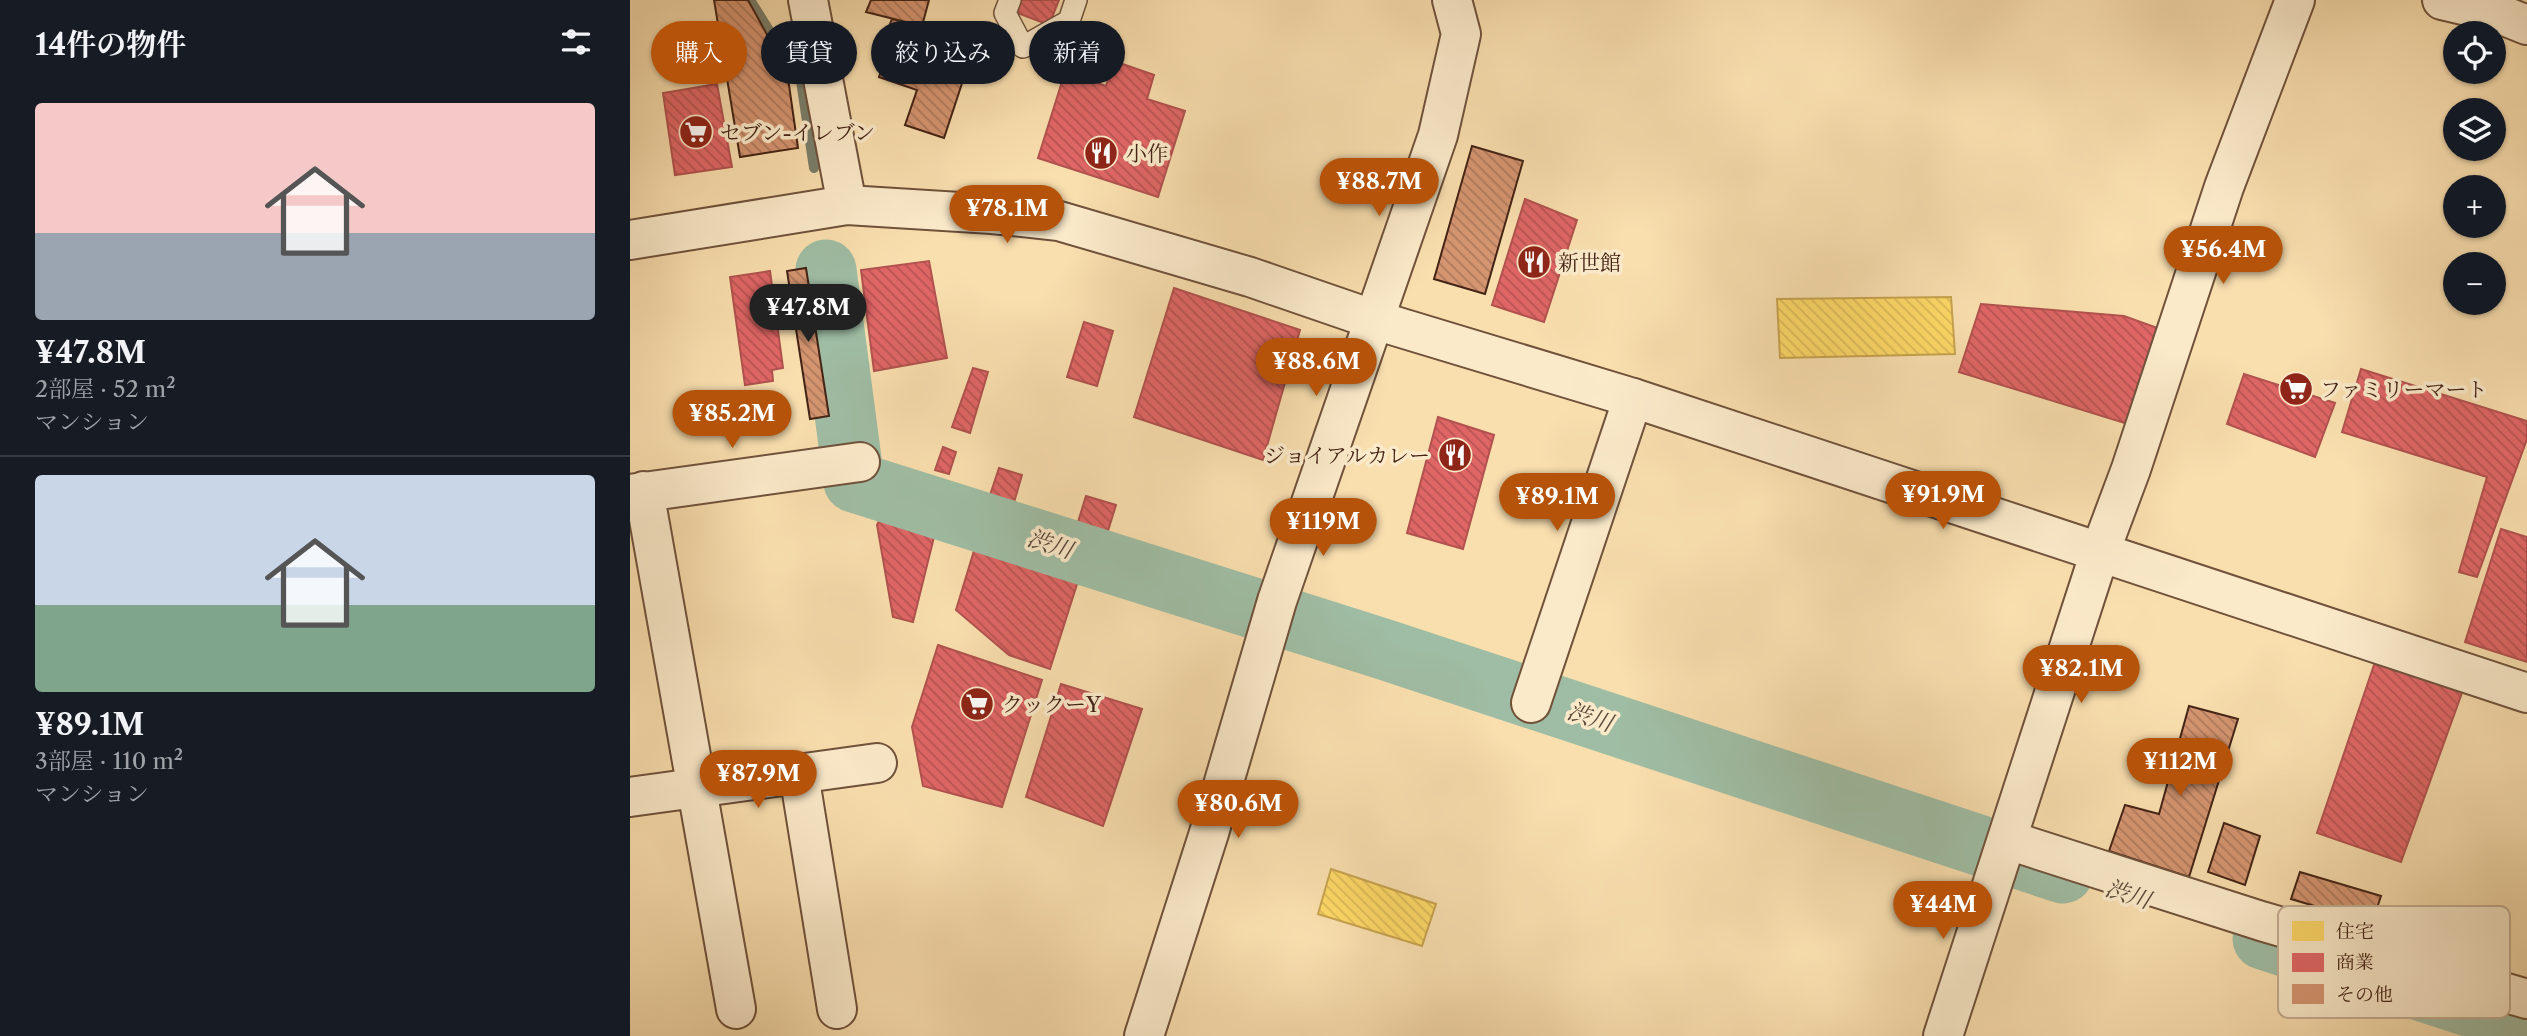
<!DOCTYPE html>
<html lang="ja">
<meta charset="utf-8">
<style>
body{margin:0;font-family:"Libre Caslon Text","Noto Serif JP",serif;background:#242831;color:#f1f3f6;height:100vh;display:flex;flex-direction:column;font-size:26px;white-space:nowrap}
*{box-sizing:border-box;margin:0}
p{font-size:23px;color:#9ea1a6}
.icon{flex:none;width:38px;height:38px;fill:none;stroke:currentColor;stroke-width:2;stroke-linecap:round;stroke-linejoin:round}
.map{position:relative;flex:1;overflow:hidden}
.panel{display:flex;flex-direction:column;background:#171b24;width:630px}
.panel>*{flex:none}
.banner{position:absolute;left:21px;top:21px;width:665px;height:63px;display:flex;gap:14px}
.controls{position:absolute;left:1813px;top:21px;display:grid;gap:14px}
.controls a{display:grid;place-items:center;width:63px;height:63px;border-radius:50%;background:#171b24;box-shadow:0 2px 5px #0004;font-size:35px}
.price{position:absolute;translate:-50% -60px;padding:0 16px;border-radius:24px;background:#b45309;color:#fff;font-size:23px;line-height:46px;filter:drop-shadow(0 2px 4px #0008)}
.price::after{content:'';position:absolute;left:50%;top:42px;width:21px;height:16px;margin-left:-10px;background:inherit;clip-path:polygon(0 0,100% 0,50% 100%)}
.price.current{background:#222;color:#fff}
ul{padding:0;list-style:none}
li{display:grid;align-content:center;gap:14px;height:371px;padding:0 35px}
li+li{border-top:2px solid #363941}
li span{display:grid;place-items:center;height:217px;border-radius:7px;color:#555}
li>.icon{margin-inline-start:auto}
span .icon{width:126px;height:126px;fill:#fffc;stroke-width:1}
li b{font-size:30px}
h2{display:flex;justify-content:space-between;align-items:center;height:84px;padding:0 35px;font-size:30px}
.tag{padding:0 24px;border-radius:32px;background:#171b24;box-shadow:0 2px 5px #0004;font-size:24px;line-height:63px}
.tag.current{background:#b45309;color:#fff}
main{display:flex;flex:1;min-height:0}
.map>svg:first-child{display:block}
</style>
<main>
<section class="panel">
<h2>14件の物件<svg class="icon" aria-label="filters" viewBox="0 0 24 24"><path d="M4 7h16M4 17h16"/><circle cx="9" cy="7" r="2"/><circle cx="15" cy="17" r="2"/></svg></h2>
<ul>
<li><span style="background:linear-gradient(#f6c9c9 60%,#9aa5b1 0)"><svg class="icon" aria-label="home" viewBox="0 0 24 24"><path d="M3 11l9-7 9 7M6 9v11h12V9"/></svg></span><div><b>¥47.8M</b><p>2部屋 · 52 m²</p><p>マンション</p></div></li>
<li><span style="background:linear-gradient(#c9d6e8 60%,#7fa58c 0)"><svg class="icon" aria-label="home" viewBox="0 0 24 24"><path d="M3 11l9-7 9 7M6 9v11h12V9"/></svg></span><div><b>¥89.1M</b><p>3部屋 · 110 m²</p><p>マンション</p></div></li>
</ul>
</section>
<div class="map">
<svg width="1897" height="1036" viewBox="0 0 1897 1036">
<defs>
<pattern id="homes-back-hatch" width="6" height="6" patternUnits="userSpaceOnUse" patternTransform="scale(1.75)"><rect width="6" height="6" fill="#ffd966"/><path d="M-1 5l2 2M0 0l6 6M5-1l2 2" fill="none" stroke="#dcba58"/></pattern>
<pattern id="shops-back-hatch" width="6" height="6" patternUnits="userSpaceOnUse" patternTransform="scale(1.75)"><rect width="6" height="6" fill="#e06666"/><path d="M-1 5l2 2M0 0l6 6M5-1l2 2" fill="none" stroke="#b75453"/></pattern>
<pattern id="building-back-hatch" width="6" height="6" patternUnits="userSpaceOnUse" patternTransform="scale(1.75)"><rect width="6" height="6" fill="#d59571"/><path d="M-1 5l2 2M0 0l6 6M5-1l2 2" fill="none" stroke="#ae795c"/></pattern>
</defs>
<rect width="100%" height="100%" fill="#f9deae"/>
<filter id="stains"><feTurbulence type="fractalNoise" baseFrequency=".00286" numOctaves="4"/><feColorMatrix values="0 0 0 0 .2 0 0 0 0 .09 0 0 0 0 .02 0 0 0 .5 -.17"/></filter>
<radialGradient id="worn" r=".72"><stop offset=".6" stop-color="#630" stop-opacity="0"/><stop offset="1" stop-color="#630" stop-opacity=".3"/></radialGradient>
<path fill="url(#homes-back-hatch)" stroke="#c7a24e" stroke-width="2" d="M 1321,297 L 1325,354 L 1150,358 L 1147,299 Z
M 701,869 L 806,904 L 792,946 L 688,914 Z"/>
<path fill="url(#shops-back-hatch)" stroke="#b1524e" stroke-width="2" d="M 390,0 L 429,0 L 419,25 L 385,12 Z
M 484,61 L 524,75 L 517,99 L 555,111 L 528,197 L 408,158 L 435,72 L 476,86 Z
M 87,84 L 102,167 L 45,175 L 33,93 Z
M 895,199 L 947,220 L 914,322 L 862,305 Z
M 299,261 L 317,358 L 244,371 L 231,270 Z
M 140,271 L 153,368 L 142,370 L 143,381 L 115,385 L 100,277 Z
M 544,288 L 670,330 L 633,460 L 504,417 Z
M 1351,304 L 1494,316 L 1536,331 L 1498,424 L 1329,372 Z
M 454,322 L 483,331 L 467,386 L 437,377 Z
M 343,368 L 358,372 L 340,433 L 322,427 Z
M 1731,369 L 1897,421 L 1897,439 L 1847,577 L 1829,572 L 1857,477 L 1712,432 Z
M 1614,374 L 1705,403 L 1685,457 L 1597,424 Z
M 808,417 L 864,435 L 833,549 L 777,533 Z
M 313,447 L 326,452 L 319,474 L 305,470 Z
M 369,468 L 392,475 L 383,506 L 359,498 Z
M 456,496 L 486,505 L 477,534 L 447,525 Z
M 253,513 L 306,529 L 283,622 L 263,617 L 247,525 Z
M 1871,529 L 1897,537 L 1897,662 L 1835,642 Z
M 346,544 L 448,581 L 420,669 L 379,655 L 326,610 Z
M 308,645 L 412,680 L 372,807 L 293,786 L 282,727 Z
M 1746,659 L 1833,690 L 1771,862 L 1687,833 Z
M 431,684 L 512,709 L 473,826 L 396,797 Z"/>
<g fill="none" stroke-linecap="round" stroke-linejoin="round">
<path stroke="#7a7f6b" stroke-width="10" d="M 120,0 L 171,81 L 184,168"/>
<path stroke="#9fbda4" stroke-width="61" d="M 196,270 L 224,482 L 753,649 L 1433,873
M 1633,939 L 1897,1025"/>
</g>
<path fill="url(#building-back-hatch)" stroke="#432315" stroke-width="2" d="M 84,0 L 118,0 L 157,71 L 168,148 L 110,157 Z
M 241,0 L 299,0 L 292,26 L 236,12 Z
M 262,19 L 292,26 L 280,61 L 249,52 Z
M 292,26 L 345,44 L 314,138 L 275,125 L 287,90 L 249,77 L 257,53 L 280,61 Z
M 842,146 L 893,161 L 855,294 L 804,279 Z
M 176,268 L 199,416 L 180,419 L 157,271 Z
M 1559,706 L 1608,719 L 1559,877 L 1479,851 L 1495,805 L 1529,814 Z
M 1594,823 L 1630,836 L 1615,885 L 1578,872 Z
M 1670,872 L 1751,896 L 1742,923 L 1661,899 Z"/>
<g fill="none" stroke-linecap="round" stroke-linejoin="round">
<g stroke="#70523b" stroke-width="24">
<path id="service" d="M 380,0 L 375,13 L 393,47 L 439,21 L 446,0"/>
</g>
<g stroke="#70523b" stroke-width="42">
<path id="minor" d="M 178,0 L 217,205
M 1812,0 L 1867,13 L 1897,25
M 14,491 L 106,1009
M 0,494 L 230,462
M 901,703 L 1003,398
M 169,774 L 207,1009
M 0,797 L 247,763
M 1378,840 L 1631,921 L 1897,999
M 514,1036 L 579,833 L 647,601 L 808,135 L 831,34 L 822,0
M 1313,1036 L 1470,552 L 1501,469 L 1594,187 L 1665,0"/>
</g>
<g stroke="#70523b" stroke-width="42">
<path id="tertiary" d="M 0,240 L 217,205 L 362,214 L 429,221 L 620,277 L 745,320 L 1003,398 L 1897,693"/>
</g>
<use href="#service" stroke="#fbeaca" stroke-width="21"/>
<use href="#minor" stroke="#fbeaca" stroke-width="38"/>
<use href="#tertiary" stroke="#fbeaca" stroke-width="38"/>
</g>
<defs>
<g id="supermarket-disc" transform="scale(1.75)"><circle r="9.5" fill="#8f2418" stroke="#fbeaca"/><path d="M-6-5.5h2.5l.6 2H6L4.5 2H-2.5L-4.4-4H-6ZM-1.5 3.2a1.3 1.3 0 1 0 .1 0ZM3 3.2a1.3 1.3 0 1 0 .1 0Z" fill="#fff"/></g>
<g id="restaurant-disc" transform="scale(1.75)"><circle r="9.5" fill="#8f2418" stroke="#fbeaca"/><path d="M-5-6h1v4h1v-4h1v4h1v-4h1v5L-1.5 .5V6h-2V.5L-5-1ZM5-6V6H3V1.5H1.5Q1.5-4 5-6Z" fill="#fff"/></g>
</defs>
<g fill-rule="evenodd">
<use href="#supermarket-disc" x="66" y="132"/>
<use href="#restaurant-disc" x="471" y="153"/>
<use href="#restaurant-disc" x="904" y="262"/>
<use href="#supermarket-disc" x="1666" y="389"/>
<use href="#restaurant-disc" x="825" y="455"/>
<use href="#supermarket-disc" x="347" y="704"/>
</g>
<g text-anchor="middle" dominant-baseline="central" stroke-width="7" stroke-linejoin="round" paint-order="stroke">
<g font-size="21" fill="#432315" stroke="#fbeaca" text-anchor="start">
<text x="90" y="132">セブン-イレブン</text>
<text x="496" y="153">小作</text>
<text x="928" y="262">新世館</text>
<text x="1690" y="389">ファミリーマート</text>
<text x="800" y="455" text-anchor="end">ジョイアルカレー</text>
<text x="372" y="704">クックーY</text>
</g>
<g font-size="23" font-style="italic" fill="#5a4a39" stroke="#fbeaca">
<text transform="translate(420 544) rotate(18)">渋川</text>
<text transform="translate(960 717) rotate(18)">渋川</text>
<text transform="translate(1498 894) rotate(18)">渋川</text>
</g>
</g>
<rect x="1648" y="906" width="232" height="112" rx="10" fill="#fbeaca" stroke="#c4ae94" stroke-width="2"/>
<rect x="1662" y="921" width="32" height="20" fill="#ffd966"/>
<rect x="1662" y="953" width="32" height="19" fill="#e06666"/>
<rect x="1662" y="984" width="32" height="20" fill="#d59571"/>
<g font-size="19" fill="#432315">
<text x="1706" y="938">住宅</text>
<text x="1706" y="969">商業</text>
<text x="1706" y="1001">その他</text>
</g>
<rect width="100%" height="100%" filter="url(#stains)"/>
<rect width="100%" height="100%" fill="url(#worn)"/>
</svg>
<div class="controls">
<a><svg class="icon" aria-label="locate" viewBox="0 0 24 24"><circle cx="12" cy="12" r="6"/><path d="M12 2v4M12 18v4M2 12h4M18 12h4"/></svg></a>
<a><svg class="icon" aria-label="layers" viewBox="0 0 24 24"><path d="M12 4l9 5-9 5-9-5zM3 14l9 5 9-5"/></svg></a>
<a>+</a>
<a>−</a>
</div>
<b class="price" style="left:749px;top:218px">¥88.7M</b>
<b class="price" style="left:377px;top:245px">¥78.1M</b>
<b class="price" style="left:1593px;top:286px">¥56.4M</b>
<b class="price current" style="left:178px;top:344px">¥47.8M</b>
<b class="price" style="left:686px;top:398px">¥88.6M</b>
<b class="price" style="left:102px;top:450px">¥85.2M</b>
<b class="price" style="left:1313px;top:531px">¥91.9M</b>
<b class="price" style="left:927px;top:533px">¥89.1M</b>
<b class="price" style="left:693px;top:558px">¥119M</b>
<b class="price" style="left:1451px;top:705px">¥82.1M</b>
<b class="price" style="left:1550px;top:798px">¥112M</b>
<b class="price" style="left:128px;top:810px">¥87.9M</b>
<b class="price" style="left:608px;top:840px">¥80.6M</b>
<b class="price" style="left:1313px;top:941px">¥44M</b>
<div class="banner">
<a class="tag current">購入</a>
<a class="tag">賃貸</a>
<a class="tag">絞り込み</a>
<a class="tag">新着</a>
</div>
</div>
</main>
